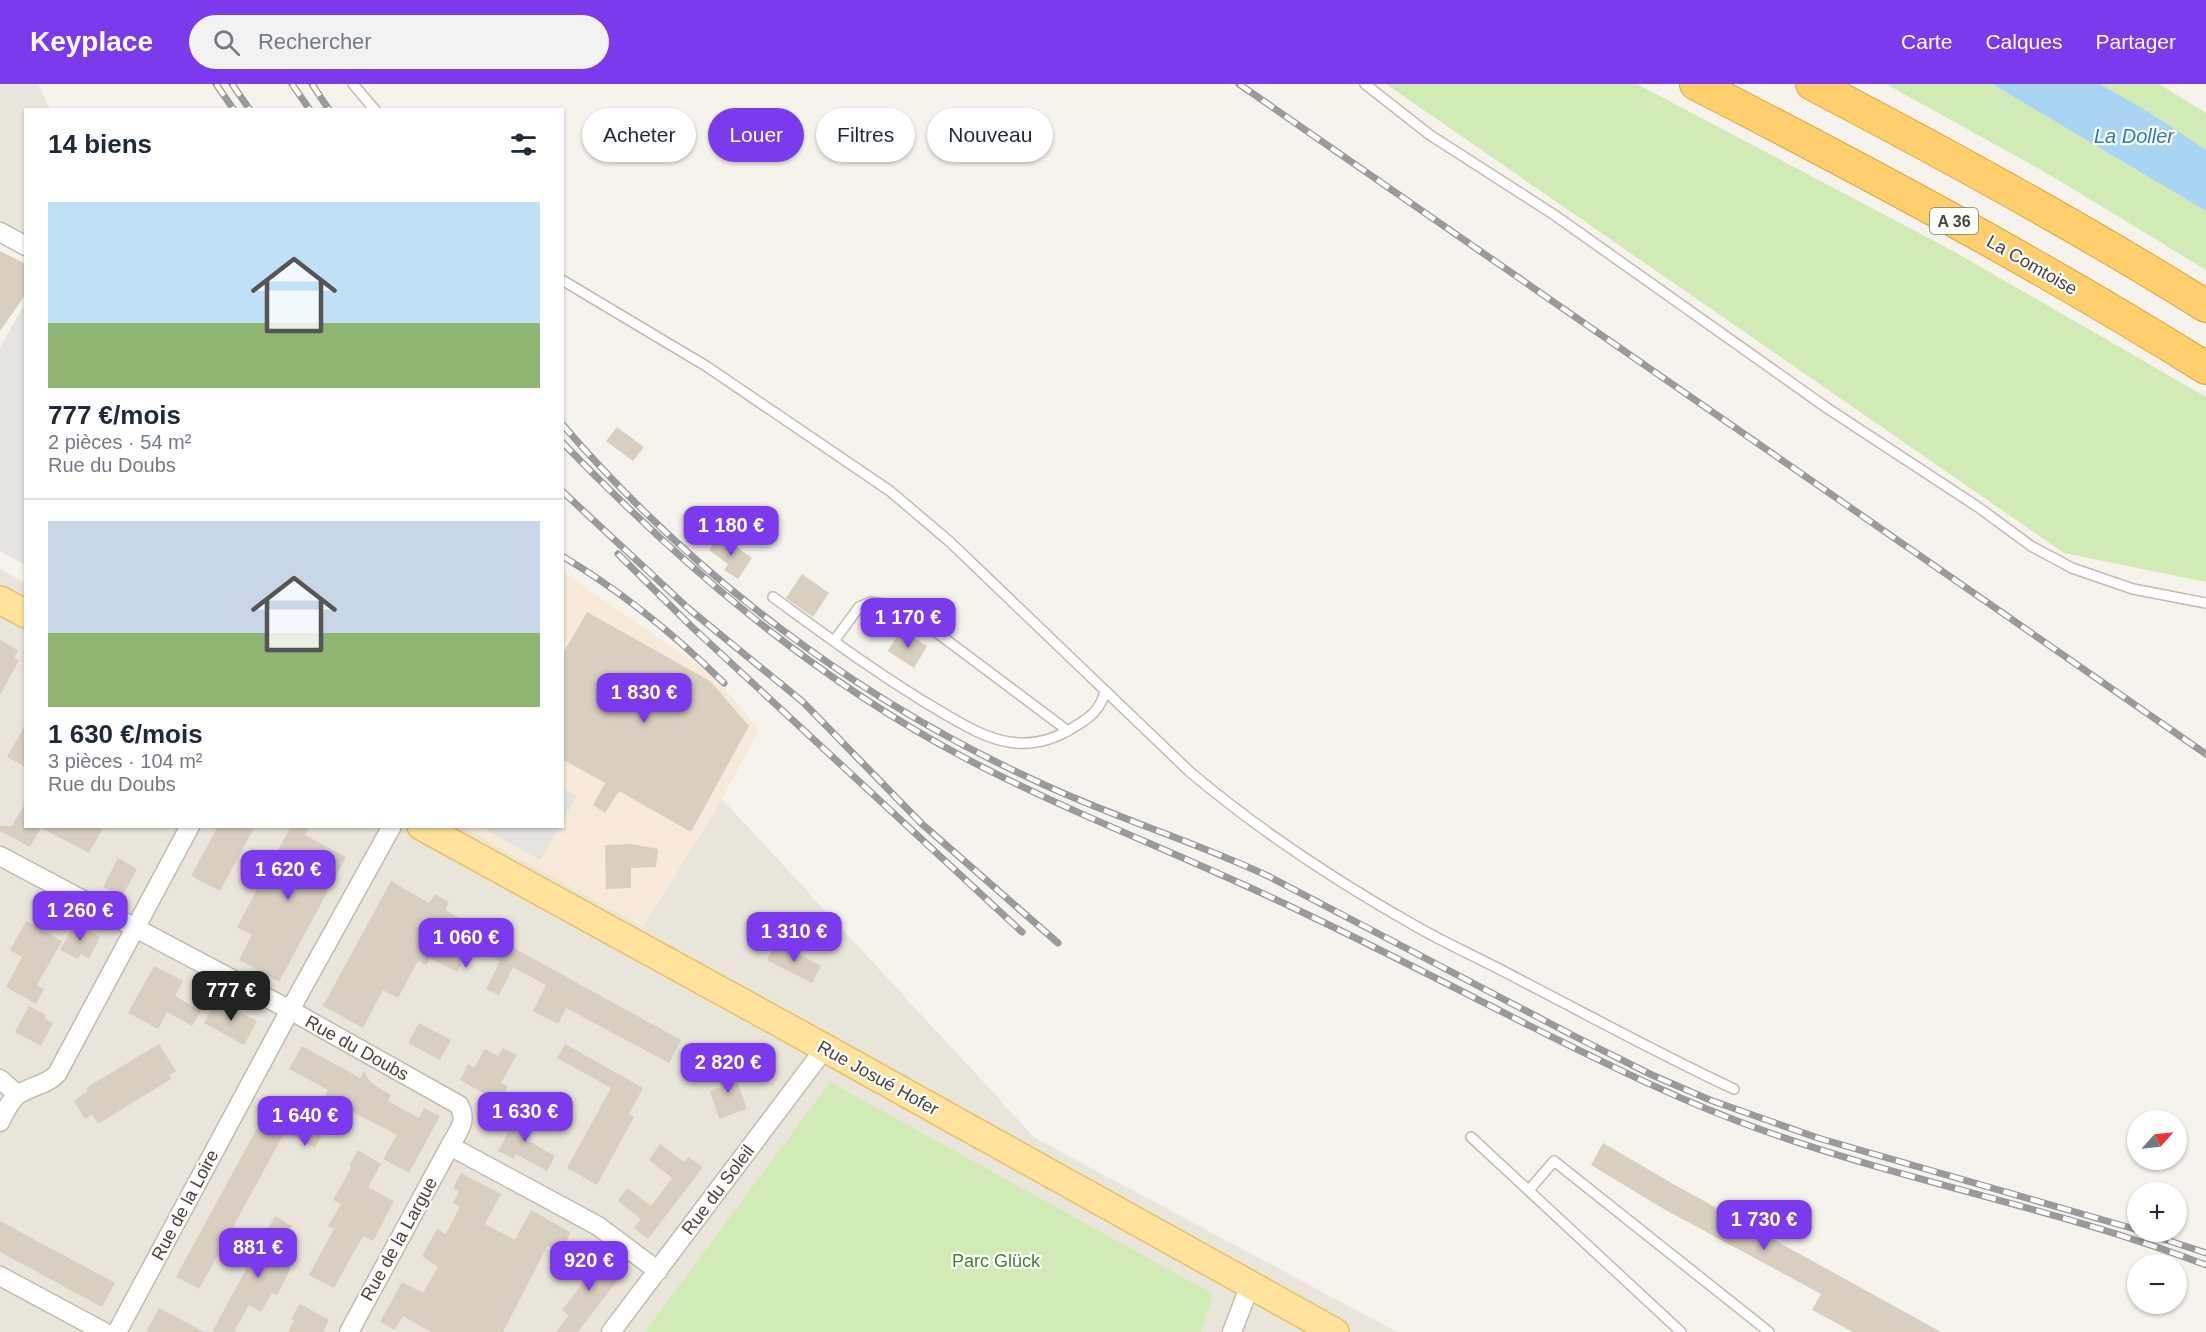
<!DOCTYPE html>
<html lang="fr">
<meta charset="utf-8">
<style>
body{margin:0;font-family:Helvetica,sans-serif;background:#f2f2f3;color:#1f2937;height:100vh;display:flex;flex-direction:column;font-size:22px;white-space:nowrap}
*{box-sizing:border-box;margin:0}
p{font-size:20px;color:#747a83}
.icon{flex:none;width:33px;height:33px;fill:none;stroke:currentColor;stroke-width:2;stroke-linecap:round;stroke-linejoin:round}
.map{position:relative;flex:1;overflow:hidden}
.sheet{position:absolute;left:24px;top:24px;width:540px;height:720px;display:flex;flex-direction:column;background:#fff;border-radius:0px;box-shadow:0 2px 4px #0004}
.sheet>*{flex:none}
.banner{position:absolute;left:582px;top:24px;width:570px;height:54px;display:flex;gap:12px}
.needle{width:39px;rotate:63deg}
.buttons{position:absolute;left:2127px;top:1026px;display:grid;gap:12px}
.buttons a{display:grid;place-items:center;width:60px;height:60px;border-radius:50%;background:#fff;box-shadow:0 2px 4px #0004;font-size:30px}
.price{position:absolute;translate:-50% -51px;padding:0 14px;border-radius:12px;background:#7c3aed;color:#fff;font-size:20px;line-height:39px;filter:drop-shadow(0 2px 3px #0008)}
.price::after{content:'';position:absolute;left:50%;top:36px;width:18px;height:14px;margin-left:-9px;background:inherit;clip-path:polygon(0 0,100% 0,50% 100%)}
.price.current{background:#222;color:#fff}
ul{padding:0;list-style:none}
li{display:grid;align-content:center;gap:12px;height:318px;padding:0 24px}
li+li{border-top:2px solid #e0e1e3}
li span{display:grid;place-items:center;height:186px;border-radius:0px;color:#555}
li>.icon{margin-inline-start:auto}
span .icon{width:108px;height:108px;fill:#fffc;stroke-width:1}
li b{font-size:26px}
h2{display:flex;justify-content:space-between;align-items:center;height:72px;padding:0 24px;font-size:26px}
.tag{padding:0 21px;border-radius:27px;background:#fff;box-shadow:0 2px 4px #0004;font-size:21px;line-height:54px}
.tag.current{background:#7c3aed;color:#fff}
header{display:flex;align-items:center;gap:36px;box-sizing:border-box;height:84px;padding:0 30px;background:#7c3aed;color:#fff}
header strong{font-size:28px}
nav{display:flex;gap:33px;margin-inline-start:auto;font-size:21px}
.search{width:420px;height:54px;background:#f2f2f3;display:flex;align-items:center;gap:15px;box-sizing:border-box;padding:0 21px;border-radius:33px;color:#747a83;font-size:22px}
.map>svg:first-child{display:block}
</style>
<header>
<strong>Keyplace</strong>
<div class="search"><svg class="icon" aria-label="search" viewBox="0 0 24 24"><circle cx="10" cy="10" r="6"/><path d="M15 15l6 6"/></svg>Rechercher</div>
<nav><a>Carte</a><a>Calques</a><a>Partager</a></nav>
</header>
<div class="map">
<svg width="2206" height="1248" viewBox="0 0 2206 1248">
<rect width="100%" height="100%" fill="#f6f3ec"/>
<path fill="#eae5da" d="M 0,0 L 38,0 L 50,25 L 26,26 L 25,171 L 0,157 Z
M 0,485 L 25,499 L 26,742 L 464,743 L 643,843 L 722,715 L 1035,1054 L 1397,1248 L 0,1248 Z"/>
<path fill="#f7ead8" d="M 563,488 L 715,593 L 759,646 L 722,715 L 643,843 L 462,743 L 562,742 Z"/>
<path fill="#d2eab5" d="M 1386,0 L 1637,0 L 1955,168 L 2206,313 L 2206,498 L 2064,469 Z
M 1886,0 L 1992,0 L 2206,127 L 2206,186 L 2050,91 Z
M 2100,0 L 2159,0 L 2206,29 L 2206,66 Z
M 830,998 L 1213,1210 L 1201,1248 L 645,1248 Z"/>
<path fill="#e5e3e0" d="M 25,219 L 26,481 L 25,481 L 0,467 L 0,264 Z
M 563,703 L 577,712 L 563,737 Z
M 482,743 L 559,743 L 540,776 Z"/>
<path fill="#a9d4f2" d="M 1992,0 L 2100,0 L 2150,29 L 2206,66 L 2206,127 Z"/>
<path fill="#d8cfc1" d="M 0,167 L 26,180 L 26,210 L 0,247 Z
M 617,343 L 644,363 L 633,377 L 606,357 Z
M 720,451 L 752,474 L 738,495 L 724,486 L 728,480 L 709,466 Z
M 802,490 L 829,509 L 813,533 L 786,514 Z
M 587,528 L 710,597 L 749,642 L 691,748 L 619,707 L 605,729 L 593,721 L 605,699 L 562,675 L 562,571 Z
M 901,546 L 927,562 L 914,584 L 888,567 Z
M 0,556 L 18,566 L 14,574 L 19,576 L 0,611 Z
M 26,639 L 26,683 L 7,673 Z
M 26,718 L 26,742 L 104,742 L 89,769 L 41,744 L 30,763 L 0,747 L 0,742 L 12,742 Z
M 218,742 L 255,742 L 220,807 L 191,792 Z
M 291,742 L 310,742 L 305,751 L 346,773 L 279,898 L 239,876 L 252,851 L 237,843 Z
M 631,760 L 658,765 L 656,783 L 631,784 L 631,804 L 606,805 L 605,761 Z
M 118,774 L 137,785 L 122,813 L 103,803 Z
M 391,797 L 429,819 L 435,810 L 449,818 L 445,826 L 681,956 L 669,979 L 566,924 L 558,940 L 533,927 L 546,901 L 513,883 L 499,911 L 486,905 L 500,877 L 472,861 L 457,888 L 430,874 L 426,881 L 418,877 L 398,914 L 383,906 L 363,944 L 323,922 Z
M 26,837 L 62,857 L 37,901 L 44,905 L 36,920 L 6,903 L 22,873 L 10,866 Z
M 75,839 L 100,853 L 89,875 L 81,870 L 78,875 L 60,866 Z
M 777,858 L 821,882 L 812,899 L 767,876 Z
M 154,882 L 183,897 L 175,912 L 201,927 L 192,942 L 167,928 L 158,945 L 128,929 Z
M 217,916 L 257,937 L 244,961 L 204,939 Z
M 29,922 L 46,931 L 44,934 L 53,939 L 41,962 L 15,948 Z
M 419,939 L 451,956 L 440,976 L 408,959 Z
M 159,960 L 176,987 L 169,991 L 171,995 L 98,1040 L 92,1030 L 85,1035 L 74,1017 L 88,1007 L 86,1004 Z
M 565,960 L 643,1004 L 629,1030 L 634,1033 L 597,1101 L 567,1084 L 611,1004 L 557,974 Z
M 302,962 L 360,994 L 364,987 L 370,998 L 391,1011 L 388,1017 L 419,1034 L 424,1024 L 440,1032 L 409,1089 L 383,1075 L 397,1051 L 339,1021 L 315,1064 L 285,1048 L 199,1205 L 176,1193 L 273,1015 L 312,1037 L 328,1006 L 289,985 Z
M 503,964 L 517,971 L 501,999 L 508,1002 L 499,1018 L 460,996 L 468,980 L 474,984 L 485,965 L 498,972 Z
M 732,982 L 747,1025 L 719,1035 L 710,1007 L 721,1003 L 715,988 Z
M 520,1027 L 536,1035 L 525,1055 L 555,1072 L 547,1087 L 516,1070 L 514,1075 L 498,1067 Z
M 1603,1059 L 1675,1101 L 1941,1248 L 1853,1248 L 1812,1226 L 1821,1210 L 1662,1124 L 1591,1081 Z
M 660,1060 L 684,1078 L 688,1073 L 703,1083 L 648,1155 L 634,1144 L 641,1135 L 618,1117 L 627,1104 L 651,1122 L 672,1094 L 649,1076 Z
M 358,1066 L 381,1080 L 368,1103 L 394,1117 L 373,1157 L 363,1152 L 334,1204 L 309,1191 L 334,1145 L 328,1142 L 341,1120 L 333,1116 L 351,1084 L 349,1082 Z
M 461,1089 L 501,1110 L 485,1140 L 515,1156 L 531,1126 L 570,1148 L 567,1156 L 560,1170 L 548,1161 L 503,1248 L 431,1248 L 403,1232 L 395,1246 L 380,1238 L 402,1198 L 423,1209 L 438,1183 L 422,1172 L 437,1145 L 446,1150 L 460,1123 L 453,1119 L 459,1107 L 453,1104 Z
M 275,1132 L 292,1142 L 274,1175 L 291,1184 L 277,1211 L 272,1209 L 261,1228 L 249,1221 L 234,1248 L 212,1248 Z
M 0,1137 L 115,1199 L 102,1223 L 0,1168 Z
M 581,1166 L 605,1182 L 609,1178 L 623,1189 L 578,1248 L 556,1248 L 569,1231 L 562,1226 L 589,1191 L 572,1178 Z
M 300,1220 L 329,1236 L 323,1248 L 288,1248 L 294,1236 L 291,1235 Z
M 159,1224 L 204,1248 L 146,1248 Z"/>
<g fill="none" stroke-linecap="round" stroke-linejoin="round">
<g stroke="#c2bbae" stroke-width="12">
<path id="lane" d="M 353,0 L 375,26
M 1365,0 L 1430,51 L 1553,130 L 1827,324 L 1978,423 L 2031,462 L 2072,484 L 2133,505 L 2206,519
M 562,196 L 706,282 L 890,407 L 950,458 L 1190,688 C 1260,747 1339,799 1419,844 C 1453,863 1489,879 1524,898 C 1594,934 1663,972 1734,1005
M 773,513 C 828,553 883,594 943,629 C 964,641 985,654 1009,658 C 1033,662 1054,656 1074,643 C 1090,634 1101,625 1105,607
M 834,557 L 859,523 L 871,518 L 889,521 L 920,536 L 1068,647
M 1471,1053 L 1681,1248
M 1529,1106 L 1554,1077 L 1769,1248"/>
</g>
<g stroke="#c2bbae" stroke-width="21">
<path id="street" d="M 0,148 L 26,162
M 0,772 L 290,926 L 459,1021 C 468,1038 458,1047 450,1062 L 598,1142 L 658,1187
M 0,995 L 18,1011
M 0,1038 C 5,1028 10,1016 19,1010 C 33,1001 45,1002 57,990 L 190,742
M 0,1192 L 104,1248
M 117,1248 L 290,926 L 392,742
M 349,1248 L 450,1062
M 611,1248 L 825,964
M 1232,1248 L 1250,1201"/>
</g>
<g stroke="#e6c16a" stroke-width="30">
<path id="primary" d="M 0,516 L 26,530
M 421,742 L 825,964 L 1335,1248"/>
</g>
<g stroke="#e0a43c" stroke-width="34">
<path id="highway" d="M 1696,0 C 1869,89 2041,181 2206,284
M 1812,0 C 1946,70 2078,142 2206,222"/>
</g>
<use href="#lane" stroke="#fff" stroke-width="9"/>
<use href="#street" stroke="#fff" stroke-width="18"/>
<use href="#primary" stroke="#ffe39c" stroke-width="27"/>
<use href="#highway" stroke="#ffcf6e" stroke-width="32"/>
<g stroke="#9a9a9a" stroke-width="7">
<path id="rail" d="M 216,0 L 234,26
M 232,0 L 250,26
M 292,0 L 310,26
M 312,0 L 329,26
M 1239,0 L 2206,670
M 562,340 C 692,491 855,614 1036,697 C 1112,733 1194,757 1270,793 L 1576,953 L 1652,991 L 1710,1016 L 1818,1054 L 2138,1146
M 562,358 C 682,482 812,593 965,674 C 1075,732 1192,774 1304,829 C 1380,865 1455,904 1530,942 C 1605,979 1680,1017 1759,1045 C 1906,1098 2061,1125 2206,1181
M 562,407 L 689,525 L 803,618 L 922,740 L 1058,859
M 618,470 L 693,544 L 1022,848
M 562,472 C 621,507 675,551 724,599
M 2142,1148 L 2206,1169"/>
</g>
<use href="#rail" stroke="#fff" stroke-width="4.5" stroke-dasharray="14" stroke-linecap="butt"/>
</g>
<g text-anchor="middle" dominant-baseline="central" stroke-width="4.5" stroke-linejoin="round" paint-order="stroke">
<rect fill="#fff" stroke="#817c74" stroke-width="1.5" x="1930" y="124" width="48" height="26" rx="4.5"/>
<g font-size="16" font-weight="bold" fill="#4b4439">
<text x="1954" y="137">A 36</text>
</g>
<g font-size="18" fill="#4b4439" stroke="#fff">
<text transform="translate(2032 181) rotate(30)">La Comtoise</text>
<text transform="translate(357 964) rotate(29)">Rue du Doubs</text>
<text transform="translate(878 994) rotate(29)">Rue Josué Hofer</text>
<text transform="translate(718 1106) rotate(-53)">Rue du Soleil</text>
<text transform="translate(185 1121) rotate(-62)">Rue de la Loire</text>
<text transform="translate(399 1155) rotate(-61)">Rue de la Largue</text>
</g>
<g font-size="18" fill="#4a7f2a" stroke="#fff">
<text x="996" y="1177">Parc Glück</text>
</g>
<g font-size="20" font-style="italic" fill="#2e7ab2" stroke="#fff">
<text x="2134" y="52">La Doller</text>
</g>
</g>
</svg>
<div class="buttons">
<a><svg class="needle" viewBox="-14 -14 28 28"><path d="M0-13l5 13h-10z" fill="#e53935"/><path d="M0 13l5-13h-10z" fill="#747a83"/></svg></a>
<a>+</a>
<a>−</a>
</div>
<b class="price" style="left:731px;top:473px">1 180 €</b>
<b class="price" style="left:908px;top:565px">1 170 €</b>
<b class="price" style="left:644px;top:640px">1 830 €</b>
<b class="price" style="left:288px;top:817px">1 620 €</b>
<b class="price" style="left:80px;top:858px">1 260 €</b>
<b class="price" style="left:794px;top:879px">1 310 €</b>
<b class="price" style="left:466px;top:885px">1 060 €</b>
<b class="price current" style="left:231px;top:938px">777 €</b>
<b class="price" style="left:728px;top:1010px">2 820 €</b>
<b class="price" style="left:525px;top:1059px">1 630 €</b>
<b class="price" style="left:305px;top:1063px">1 640 €</b>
<b class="price" style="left:1764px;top:1167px">1 730 €</b>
<b class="price" style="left:258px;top:1195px">881 €</b>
<b class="price" style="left:589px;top:1208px">920 €</b>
<div class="banner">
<a class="tag">Acheter</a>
<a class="tag current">Louer</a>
<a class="tag">Filtres</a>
<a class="tag">Nouveau</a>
</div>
<section class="sheet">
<h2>14 biens<svg class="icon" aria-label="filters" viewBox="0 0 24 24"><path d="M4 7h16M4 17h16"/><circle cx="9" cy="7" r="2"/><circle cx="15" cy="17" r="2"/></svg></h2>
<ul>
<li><span style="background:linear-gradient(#bfe0f5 65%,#8fb573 0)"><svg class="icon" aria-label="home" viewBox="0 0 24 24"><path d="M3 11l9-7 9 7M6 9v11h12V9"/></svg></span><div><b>777 €/mois</b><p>2 pièces · 54 m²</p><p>Rue du Doubs</p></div></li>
<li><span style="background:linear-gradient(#c9d6e8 60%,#8fb573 0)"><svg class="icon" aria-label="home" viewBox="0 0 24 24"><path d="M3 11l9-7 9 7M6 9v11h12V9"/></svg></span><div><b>1 630 €/mois</b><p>3 pièces · 104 m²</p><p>Rue du Doubs</p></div></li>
</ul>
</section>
</div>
